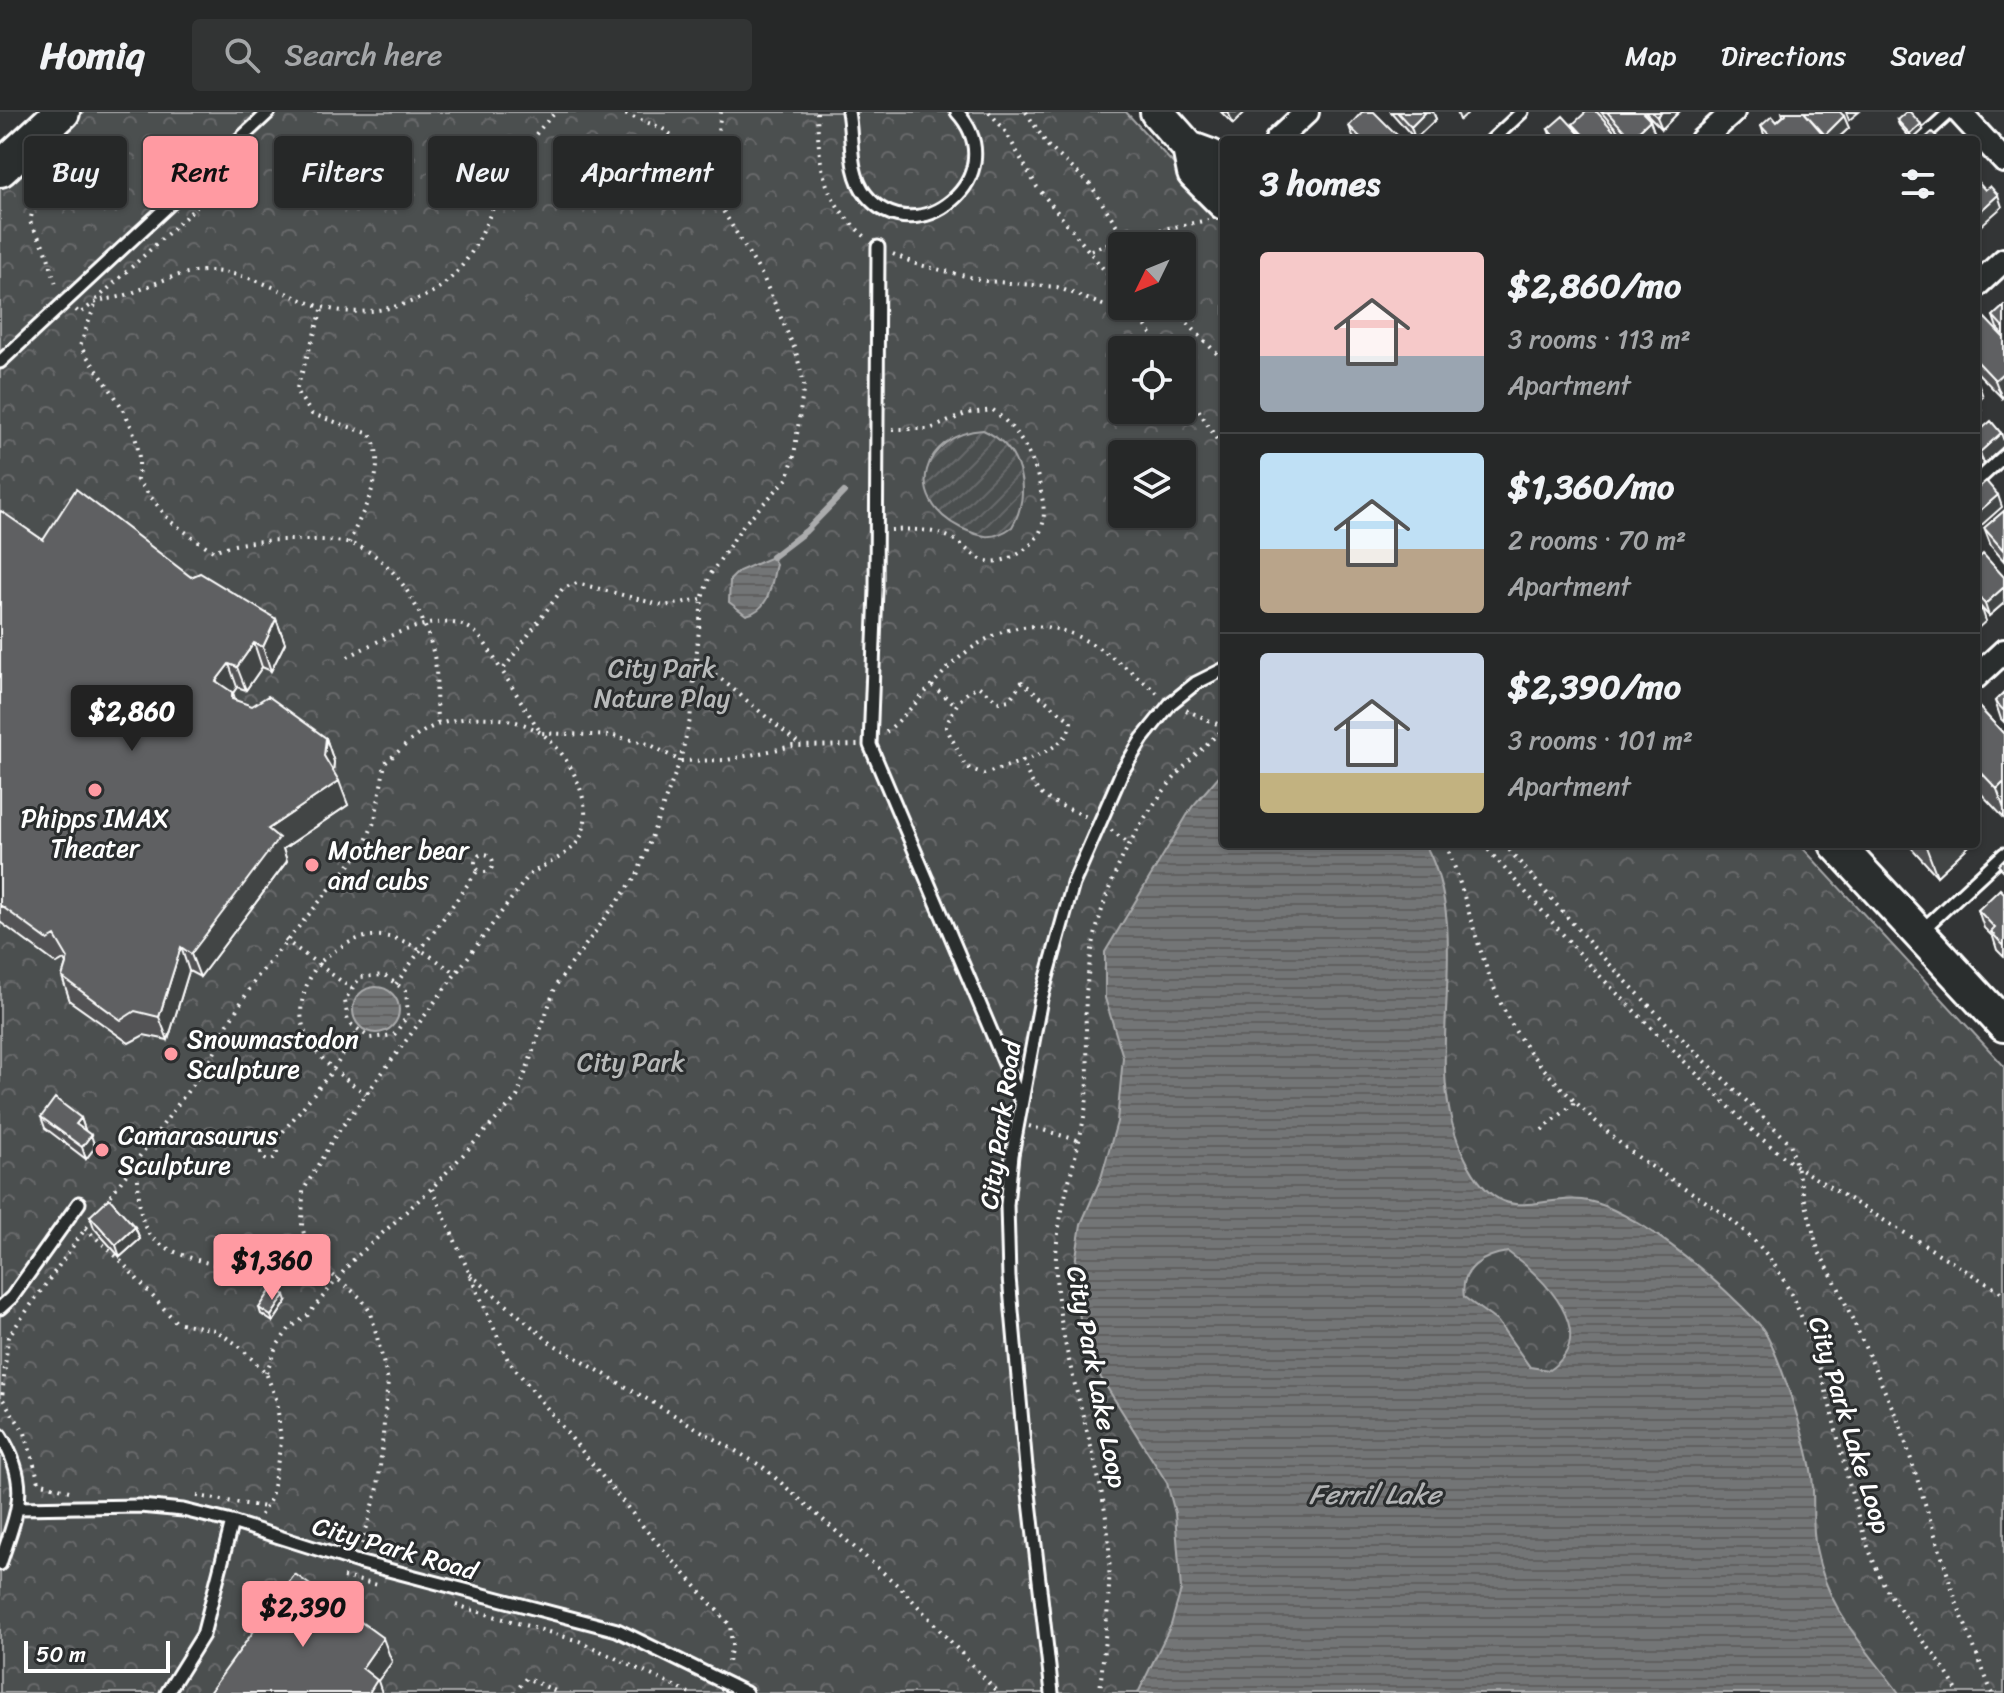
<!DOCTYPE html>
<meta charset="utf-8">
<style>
body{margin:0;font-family:Sriracha,sans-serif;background:#323434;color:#f1f3f6;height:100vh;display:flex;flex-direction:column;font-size:30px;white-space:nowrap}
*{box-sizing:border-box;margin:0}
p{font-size:26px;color:#a4a6a8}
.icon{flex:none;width:44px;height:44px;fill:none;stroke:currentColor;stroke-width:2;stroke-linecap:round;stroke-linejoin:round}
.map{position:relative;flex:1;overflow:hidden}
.details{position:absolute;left:1220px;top:24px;width:760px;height:712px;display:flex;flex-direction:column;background:#262828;border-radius:8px;box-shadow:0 2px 6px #0004,0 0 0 2px #424445}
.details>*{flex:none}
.guide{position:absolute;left:24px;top:24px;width:760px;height:72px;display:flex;gap:16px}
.needle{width:52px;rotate:227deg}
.fabs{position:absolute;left:1108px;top:120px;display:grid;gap:16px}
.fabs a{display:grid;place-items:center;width:88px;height:88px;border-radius:8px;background:#262828;box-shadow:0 2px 6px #0004,0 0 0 2px #424445;font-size:40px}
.scale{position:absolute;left:24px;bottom:20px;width:146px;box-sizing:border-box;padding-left:8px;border:4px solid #fff;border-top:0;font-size:22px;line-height:28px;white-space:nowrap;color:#fff;-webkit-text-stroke:6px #2a2d2e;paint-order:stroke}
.price{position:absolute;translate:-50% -68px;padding:0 18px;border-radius:8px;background:#ff9aa2;color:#111;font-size:26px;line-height:52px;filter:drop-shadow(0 2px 4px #0008)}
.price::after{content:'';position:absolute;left:50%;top:48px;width:24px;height:18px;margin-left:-12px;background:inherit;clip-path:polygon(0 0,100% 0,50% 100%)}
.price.on{background:#222;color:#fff}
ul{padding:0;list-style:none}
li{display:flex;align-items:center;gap:24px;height:200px;padding:0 40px}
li+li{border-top:2px solid #424445}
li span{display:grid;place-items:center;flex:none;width:224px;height:160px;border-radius:8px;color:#555}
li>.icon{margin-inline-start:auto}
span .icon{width:96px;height:96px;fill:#fffc;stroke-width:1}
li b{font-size:34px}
h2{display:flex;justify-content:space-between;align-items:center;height:96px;padding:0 40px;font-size:34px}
.chip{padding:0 28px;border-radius:8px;background:#262828;box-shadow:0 2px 6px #0004,0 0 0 2px #424445;font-size:28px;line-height:72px}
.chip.on{background:#ff9aa2;color:#111}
header{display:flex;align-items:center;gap:48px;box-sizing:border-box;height:112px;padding:0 40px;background:#262828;border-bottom:2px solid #424445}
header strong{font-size:38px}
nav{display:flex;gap:44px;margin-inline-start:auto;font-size:28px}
.search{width:560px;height:72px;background:#323434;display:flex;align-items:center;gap:20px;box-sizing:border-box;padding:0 28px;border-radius:8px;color:#a4a6a8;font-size:30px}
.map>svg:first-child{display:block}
</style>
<header>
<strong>Homiq</strong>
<div class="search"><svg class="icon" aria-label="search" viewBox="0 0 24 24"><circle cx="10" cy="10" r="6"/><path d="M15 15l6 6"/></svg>Search here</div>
<nav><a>Map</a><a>Directions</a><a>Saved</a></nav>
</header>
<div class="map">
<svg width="2004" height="1581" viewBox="0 0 2004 1581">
<defs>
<pattern id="park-crowns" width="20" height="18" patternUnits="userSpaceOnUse" patternTransform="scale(2)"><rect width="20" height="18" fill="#4c4f50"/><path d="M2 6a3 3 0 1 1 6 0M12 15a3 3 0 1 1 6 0" fill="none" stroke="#67696a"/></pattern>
<pattern id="garden-furrows" width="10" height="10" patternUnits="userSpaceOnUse" patternTransform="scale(2)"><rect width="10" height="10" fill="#4c4f50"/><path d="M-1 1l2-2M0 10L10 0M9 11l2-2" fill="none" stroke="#67696a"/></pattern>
<pattern id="water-rules" width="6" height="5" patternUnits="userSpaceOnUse" patternTransform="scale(2)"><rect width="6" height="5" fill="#737576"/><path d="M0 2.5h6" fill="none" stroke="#606061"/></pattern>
</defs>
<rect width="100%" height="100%" fill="#333536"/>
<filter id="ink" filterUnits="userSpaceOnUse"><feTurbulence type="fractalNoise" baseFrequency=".0125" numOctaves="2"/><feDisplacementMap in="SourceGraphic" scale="16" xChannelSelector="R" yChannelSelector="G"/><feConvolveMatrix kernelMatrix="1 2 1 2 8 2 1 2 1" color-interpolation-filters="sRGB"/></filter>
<g filter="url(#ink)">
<path fill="url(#park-crowns)" stroke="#a6a7a8" stroke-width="2" fill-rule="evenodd" d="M 83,0 L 1126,0 L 1224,107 L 1224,732 L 1799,732 L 2004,954 L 2004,1581 L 0,1581 L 0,77 ZM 1122,134 L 1182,134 L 1182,194 L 1122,194 ZM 1122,238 L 1182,238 L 1182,298 L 1122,298 ZM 1122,342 L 1182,342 L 1182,402 L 1122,402 Z"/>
<path fill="url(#garden-furrows)" stroke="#a6a7a8" stroke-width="2" d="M 983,318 C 1022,335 1032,381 1012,415 C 993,429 980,425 961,416 C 902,387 922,322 983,318 Z"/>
<path fill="url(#water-rules)" stroke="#abacad" stroke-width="2" fill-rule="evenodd" d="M 772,445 L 776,452 C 771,473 770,498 746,503 L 729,490 L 730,468 L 739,459 Z
M 1224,658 L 1224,732 L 1425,732 C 1478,830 1416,948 1465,1046 C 1506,1130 1546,1069 1605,1094 C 1659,1117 1718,1169 1758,1211 C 1777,1230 1808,1335 1812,1364 C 1815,1388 1811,1413 1816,1436 C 1827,1498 1864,1533 1899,1581 L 1138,1581 L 1171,1513 L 1181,1478 L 1175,1401 L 1167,1371 L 1101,1266 L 1083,1224 L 1073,1165 L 1081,1112 L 1101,1066 L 1117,1010 L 1123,945 L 1105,886 L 1105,840 L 1192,695 ZM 1508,1140 C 1543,1164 1602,1223 1549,1258 L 1530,1255 L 1498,1210 L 1464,1185 C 1459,1157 1484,1143 1508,1140 Z
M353 898a23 23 0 1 1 46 0a23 23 0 1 1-46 0Z"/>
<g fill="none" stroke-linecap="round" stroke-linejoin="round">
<path stroke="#abacad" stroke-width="6" d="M 772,445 L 806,419 L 844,380"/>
<g stroke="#fff" stroke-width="17">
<path id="service" d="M 848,0 C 853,26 848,61 866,83 C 916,144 1015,64 957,0
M 1492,28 L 1522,0
M 1919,28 L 1950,0
M 878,135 L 876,478 L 870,633 L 1021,990
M 0,250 L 269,0
M 1976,370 L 2004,344
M 1920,820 L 2004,742
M 0,1196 L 12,1185 L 79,1091
M 0,1323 C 32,1374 17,1399 0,1452
M 18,1396 L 140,1394 L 183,1398 L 232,1410 L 358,1450 L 617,1518 L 746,1581
M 167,1581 L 203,1523 L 232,1410
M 1052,1581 L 1026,1355 L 1009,1165 L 1007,1093 L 1012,1043 L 1041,887 L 1073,772 L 1122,660 L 1142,627 L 1171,591 L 1196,571 L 1224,557"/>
</g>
<g stroke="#fff" stroke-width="28">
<path id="minor" d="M 1959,0 L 2004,49
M 1277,28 L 1307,0
M 1702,28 L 1733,0
M 1976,174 L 2004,148
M 1976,565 L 2004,539"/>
</g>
<g stroke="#fff" stroke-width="38">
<path id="secondary" d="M 1157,0 L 1189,36 L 1194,61 L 1224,91
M 1189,36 L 1211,44 L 1224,58
M 1836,732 L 2004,913"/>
</g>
<g stroke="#fff" stroke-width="40">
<path id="primary" d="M 0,57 L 62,0"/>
</g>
<path stroke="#fff" stroke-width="4" stroke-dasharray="2 6" stroke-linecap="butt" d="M 817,0 C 819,57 822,88 868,127
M 989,0 L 1004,17 L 1037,75 L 1122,180
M 1026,0 L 1048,34 L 1090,72 L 1130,134
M 42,56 L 30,110 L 46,138 L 57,176
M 217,69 L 206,86 L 97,187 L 80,234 C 106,274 149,318 137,368 L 171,410 L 213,439 C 238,430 265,428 292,428 C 310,428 329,427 347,431 C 394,441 425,502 434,544 C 439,566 434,590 438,612
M 715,81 L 713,49 L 721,0
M 1091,138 L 1125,125 L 1208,108
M 893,142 L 916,152 L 986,169 L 1057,175 L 1143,209
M 1132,194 L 1162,238
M 1171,194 L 1224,249
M 76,198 L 80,202 C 103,181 105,191 129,182 C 161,170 185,155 221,160 C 285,168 311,211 384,197 C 404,193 423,187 440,175 C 475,149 483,115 501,79 C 515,50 533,22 556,0
M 322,198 L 296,279 L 312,302 L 370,322 C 390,357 363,397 349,431
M 1182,271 L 1224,339
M 891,418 C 910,417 934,417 951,426 C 964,433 973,446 987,449 C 1009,453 1039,433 1043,411 C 1045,401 1043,389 1041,380 C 1036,348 1019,318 993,298 L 968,301 L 930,317 L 892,317
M 701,487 L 664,494 L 577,471 L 563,476 L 502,559 L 541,621 L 614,624 L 649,632 L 680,649 L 727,648 L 793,634 L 858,633
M 348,545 C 378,528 447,492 477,522 C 487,532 494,547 502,559
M 697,547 L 800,633
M 932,574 L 955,592
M 1186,598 L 1224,615
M 886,620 C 915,596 936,564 965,541 C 1044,481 1100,534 1161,584
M 1023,649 C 1042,641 1070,632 1071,609 L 1022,570 L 1009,588 L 999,590 L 978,574 C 960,583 953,597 946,615 L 966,655 L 984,662 L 1023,649 C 1037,692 1053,688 1089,706
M 1111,718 L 1128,731
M 1446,732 C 1470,792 1480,857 1512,913 C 1533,952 1581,996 1613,1025 C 1665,1072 1738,1096 1777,1157 C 1834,1249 1836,1363 1878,1460 C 1897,1504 1937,1538 1958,1581
M 1483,732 L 1597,861 L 1757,1023 L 1794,1053 L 2004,1182
M 1504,732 L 1594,836 L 1671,916 L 1790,1031 L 1818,1138 L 1839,1177 L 1900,1313 L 1957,1492 L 1992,1581
M475 751a9 9 0 1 1 18 0a9 9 0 1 1-18 0Z
M 285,828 L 318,852 C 277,915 318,948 366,982
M 396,872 L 478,758
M 352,877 L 360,865 L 384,863 L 406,879 L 408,903 L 394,923 L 370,926 L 348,910 L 345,888 L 352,877 L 318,852 C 372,804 404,824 456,862
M 1029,1014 L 1077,1028
M 1542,1018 L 1577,989
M261 1040a8 8 0 1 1 16 0a8 8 0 1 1-16 0Z
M 273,1032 L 333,958 L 359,918
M 137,1051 C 139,1071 137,1101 147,1119 C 159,1142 225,1157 249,1158 C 271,1158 290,1153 310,1145
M 432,1077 L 508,1248 L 645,1417 L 730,1513 L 732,1534 L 727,1554
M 106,1090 L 212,946 L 228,911 L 258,864 L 362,738 L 375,708 L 385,651 C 402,637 419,618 440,612 C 470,602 514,603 541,621 C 570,641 602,703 575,733 C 563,746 543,753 529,763 L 333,1027 L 303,1079 L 302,1114 L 310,1145 L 361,1186 L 371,1201 L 388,1269 L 378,1376 L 361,1436
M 85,1116 L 119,1147 L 176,1210 L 215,1218 L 238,1233 L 266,1261 L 277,1289 L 281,1331 L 271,1386 L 259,1406
M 470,1162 L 551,1231 L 763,1355 L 903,1478 L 998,1581
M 266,1261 L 276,1235 L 289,1217 L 308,1203 L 352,1149 L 432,1076 L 517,985 L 556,873 L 637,763 L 680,649 L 690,608 L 702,487 L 710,463 L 744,412 L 787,367 L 794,344 L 804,272 L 796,240 L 763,165 L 682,31 L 662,16 L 619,0
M 69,1379 L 39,1370 L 25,1321 L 2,1286 L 8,1225 L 93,1106
M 197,1384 L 265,1395
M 343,1465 L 378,1473
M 456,1493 L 579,1529 L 689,1581
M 515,1581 L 526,1566 L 560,1581
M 1100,1581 C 1104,1525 1115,1462 1106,1406 C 1094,1325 1060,1245 1056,1163 C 1053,1101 1080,1046 1087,985 C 1090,951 1084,917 1086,883 C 1094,777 1143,684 1224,617"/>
<use href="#service" stroke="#2a2d2e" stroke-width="11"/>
<use href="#minor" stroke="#2a2d2e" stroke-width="22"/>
<use href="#secondary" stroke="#2a2d2e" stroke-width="32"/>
<use href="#primary" stroke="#2a2d2e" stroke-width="34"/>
</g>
<path fill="#525354" stroke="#fff" stroke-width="2" d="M 1221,0 L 1245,0 L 1233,12 Z
M 1391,0 L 1433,0 L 1436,7 L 1415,27 Z
M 1601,0 L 1642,0 L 1650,8 L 1654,20 L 1646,28 L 1626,28 Z
M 1645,0 L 1679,0 L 1662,17 Z
M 1782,0 L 1840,0 L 1849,16 L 1836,28 L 1766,28 L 1761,14 L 1777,10 L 1783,4 Z
M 1897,8 L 1923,18 L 1912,28 L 1899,13 Z
M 1573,12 L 1622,28 L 1552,28 L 1548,17 L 1575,17 Z
M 1349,14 L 1399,28 L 1356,28 L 1353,25 Z
M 2004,194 L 2004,223 L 1997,216 L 1993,204 Z
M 1976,213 L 2004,226 L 2004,283 L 2002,286 L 1976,259 Z
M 2001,321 L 2004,329 L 2004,334 L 1984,352 L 1976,342 L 1976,322 Z
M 2004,399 L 2004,449 L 1991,434 L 1984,416 Z
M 0,400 L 43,428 L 191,465 L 276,507 L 285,531 L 271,559 L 262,555 L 246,578 L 237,575 L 233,581 L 235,589 L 326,626 L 334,650 L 333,659 L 348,693 L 283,737 L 287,749 L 200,865 L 189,859 L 168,928 L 144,923 L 129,931 L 70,889 L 62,865 L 66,852 L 64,848 L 57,852 L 0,810 Z
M 1976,449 L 2004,465 L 2004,491 L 1989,504 L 1976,490 Z
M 2004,580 L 2004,610 L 2001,607 L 1995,589 Z
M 1976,592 L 2004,622 L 2004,706 L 1976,676 Z
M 1908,732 L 1971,732 L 1937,764 Z
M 2004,781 L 2004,845 L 1997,838 L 1993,825 L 1984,816 L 1978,798 Z
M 41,1005 L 81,1006 L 85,1018 L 95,1035 L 86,1047 L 45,1016 Z
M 90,1104 L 135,1115 L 140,1127 L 120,1145 L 94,1116 Z
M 287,1189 L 273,1210 L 261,1202 L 259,1196 Z"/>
<path fill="#424445" stroke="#fff" stroke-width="2" d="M 1228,0 L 1245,0 L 1233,12 Z
M 1426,0 L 1433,0 L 1436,7 L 1415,27 L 1411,15 Z
M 1457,0 L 1469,0 L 1460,8 Z
M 1662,0 L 1679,0 L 1662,17 L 1657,5 Z
M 1846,0 L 1859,0 L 1849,8 Z
M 1844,4 L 1849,16 L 1836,28 L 1827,28 L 1825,23 Z
M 1650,8 L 1654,20 L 1646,28 L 1631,28 L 1631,26 Z
M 1921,12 L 1923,18 L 1912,28 L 1910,22 Z
M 1823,22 L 1826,28 L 1817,28 Z
M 1998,83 L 2002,95 L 1977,117 L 1976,103 Z
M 2004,260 L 2004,283 L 2002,286 L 1995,268 Z
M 1979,273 L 1983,285 L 1978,289 L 1982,300 L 1976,306 L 1976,275 Z
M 2001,321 L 2004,329 L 2004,334 L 1984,352 L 1980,340 Z
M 1998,383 L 2002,395 L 1976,418 L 1976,402 Z
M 2004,475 L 2004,491 L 1989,504 L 1985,492 Z
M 1982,497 L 1986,509 L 1976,518 L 1976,503 Z
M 276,507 L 285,531 L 271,559 L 263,535 Z
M 254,531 L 262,555 L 246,578 L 237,555 Z
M 229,552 L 237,575 L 233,581 L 241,603 L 216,569 Z
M 326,626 L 334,650 L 332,667 L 324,644 Z
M 339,669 L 348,693 L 283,737 L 287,749 L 200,865 L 191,842 L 268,717 Z
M 2004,670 L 2004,697 L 1997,677 Z
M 1925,732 L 1971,732 L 1937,764 Z
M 181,835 L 189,859 L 168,928 L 159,905 Z
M 81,1006 L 85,1018 L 80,1024 L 76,1012 Z
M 91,1023 L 95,1035 L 86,1047 L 82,1035 Z
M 135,1115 L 140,1127 L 120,1145 L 116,1133 Z
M 285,1183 L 287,1189 L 273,1210 L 271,1204 Z
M 383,1526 L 392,1550 L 378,1569 L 382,1581 L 369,1581 L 362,1556 Z"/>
<path fill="#5f6162" stroke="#fff" stroke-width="2" d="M 1362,0 L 1374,0 L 1398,24 L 1394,28 L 1363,28 L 1349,14 Z
M 1397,0 L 1426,0 L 1411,15 Z
M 1586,0 L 1597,0 L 1622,28 L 1588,28 L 1573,12 Z
M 1607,0 L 1642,0 L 1650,8 L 1631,26 Z
M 1652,0 L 1662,0 L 1657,5 Z
M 1785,0 L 1804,0 L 1823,22 L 1817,28 L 1806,28 L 1802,24 L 1797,28 L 1774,28 L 1761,14 L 1772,4 L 1777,10 L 1786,2 Z
M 1804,0 L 1840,0 L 1844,4 L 1825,23 Z
M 1906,0 L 1910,0 L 1921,12 L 1910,22 L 1897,8 Z
M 1563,4 L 1585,28 L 1556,28 L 1557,27 L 1548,17 Z
M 1932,20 L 1940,28 L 1923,28 Z
M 1976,68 L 1985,78 L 1990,74 L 1998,83 L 1976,103 Z
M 2004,194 L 2004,216 L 1993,204 Z
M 1984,205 L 2004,226 L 2004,260 L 1995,268 L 1976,248 L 1976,213 Z
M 1991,309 L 2001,321 L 1980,340 L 1976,335 L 1976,322 Z
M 1986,369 L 1998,383 L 1976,402 L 1976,378 Z
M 76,377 L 191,465 L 200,461 L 276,507 L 263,535 L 254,531 L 237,555 L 229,552 L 216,569 L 232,580 L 232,587 L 252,594 L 268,584 L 326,626 L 324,644 L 339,669 L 268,717 L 279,726 L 191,842 L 181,835 L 159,905 L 135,899 L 121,908 L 62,865 L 68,846 L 55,824 L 48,828 L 0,793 L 0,400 L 1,399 L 43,428 Z
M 2004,399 L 2004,439 L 1984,416 Z
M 1983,442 L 2004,465 L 2004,475 L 1985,492 L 1976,482 L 1976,449 Z
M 1976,491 L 1982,497 L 1976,503 Z
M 2004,580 L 2004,599 L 1995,589 Z
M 1976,592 L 2004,622 L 2004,670 L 1997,677 L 1976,655 Z
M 2004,747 L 2004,759 L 1998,753 Z
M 2000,777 L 2004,781 L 2004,834 L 1991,820 L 1995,816 L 1978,798 Z
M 55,986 L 81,1006 L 76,1012 L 91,1023 L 82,1035 L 41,1005 Z
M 109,1086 L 135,1115 L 116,1133 L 90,1104 Z
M 273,1175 L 285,1183 L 271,1204 L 259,1196 Z
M 295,1462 L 383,1526 L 362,1556 L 377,1568 L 369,1581 L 209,1581 Z"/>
</g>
<g fill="#ff9aa2" stroke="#2a2d2e" stroke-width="3">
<circle cx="95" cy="678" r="8"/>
<circle cx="312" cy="753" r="8"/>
<circle cx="171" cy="942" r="8"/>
<circle cx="102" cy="1038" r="8"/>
</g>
<g text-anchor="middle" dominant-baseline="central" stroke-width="6" stroke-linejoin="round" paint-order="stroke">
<g font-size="26" fill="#b7b9b9" stroke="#2a2d2e">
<text x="662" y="556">City Park<tspan x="662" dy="30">Nature Play</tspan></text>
<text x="631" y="950">City Park</text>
</g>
<g font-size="26" fill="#fff" stroke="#2a2d2e" text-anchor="start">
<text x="95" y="706" text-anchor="middle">Phipps IMAX<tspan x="95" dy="30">Theater</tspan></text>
<text x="328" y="738">Mother bear<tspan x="328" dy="30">and cubs</tspan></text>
<text x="187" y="927">Snowmastodon<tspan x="187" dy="30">Sculpture</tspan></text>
<text x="118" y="1023">Camarasaurus<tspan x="118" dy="30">Sculpture</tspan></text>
</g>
<g font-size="26" fill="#fff" stroke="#2a2d2e">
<text transform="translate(1000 1013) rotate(-82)">City Park Road</text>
<text transform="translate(1097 1265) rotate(79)">City Park Lake Loop</text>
<text transform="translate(1850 1313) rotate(73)">City Park Lake Loop</text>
<text transform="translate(395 1436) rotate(16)">City Park Road</text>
</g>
<g font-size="28" font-style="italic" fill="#b2b3b4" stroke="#2a2d2e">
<text x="1375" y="1382">Ferril Lake</text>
</g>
</g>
</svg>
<div class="fabs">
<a><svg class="needle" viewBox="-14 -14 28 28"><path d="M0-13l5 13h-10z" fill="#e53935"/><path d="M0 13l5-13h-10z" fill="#a4a6a8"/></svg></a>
<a><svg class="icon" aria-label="locate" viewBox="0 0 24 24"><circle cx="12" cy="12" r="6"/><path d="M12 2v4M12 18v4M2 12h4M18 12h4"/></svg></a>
<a><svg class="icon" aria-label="layers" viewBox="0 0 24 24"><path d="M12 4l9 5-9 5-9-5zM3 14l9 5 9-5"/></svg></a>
</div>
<div class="scale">50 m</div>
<b class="price on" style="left:132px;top:641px">$2,860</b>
<b class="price" style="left:272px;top:1190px">$1,360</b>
<b class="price" style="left:303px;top:1537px">$2,390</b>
<div class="guide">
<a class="chip">Buy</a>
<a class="chip on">Rent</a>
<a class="chip">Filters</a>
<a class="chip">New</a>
<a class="chip">Apartment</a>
</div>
<section class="details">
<h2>3 homes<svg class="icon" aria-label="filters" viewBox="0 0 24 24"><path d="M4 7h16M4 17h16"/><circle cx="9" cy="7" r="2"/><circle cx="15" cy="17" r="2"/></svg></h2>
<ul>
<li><span style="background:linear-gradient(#f6c9c9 65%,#9aa5b1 0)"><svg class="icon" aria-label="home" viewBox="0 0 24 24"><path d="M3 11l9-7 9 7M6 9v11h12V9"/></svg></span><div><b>$2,860/mo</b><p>3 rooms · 113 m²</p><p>Apartment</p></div></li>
<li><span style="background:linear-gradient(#bfe0f5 60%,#b9a48a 0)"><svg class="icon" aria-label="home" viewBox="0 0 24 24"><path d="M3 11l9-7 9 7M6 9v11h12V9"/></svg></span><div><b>$1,360/mo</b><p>2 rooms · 70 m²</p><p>Apartment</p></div></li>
<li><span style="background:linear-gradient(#c9d6e8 75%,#c2b280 0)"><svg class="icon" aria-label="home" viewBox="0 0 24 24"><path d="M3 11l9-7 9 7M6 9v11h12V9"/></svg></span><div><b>$2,390/mo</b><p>3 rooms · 101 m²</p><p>Apartment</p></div></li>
</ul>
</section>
</div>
